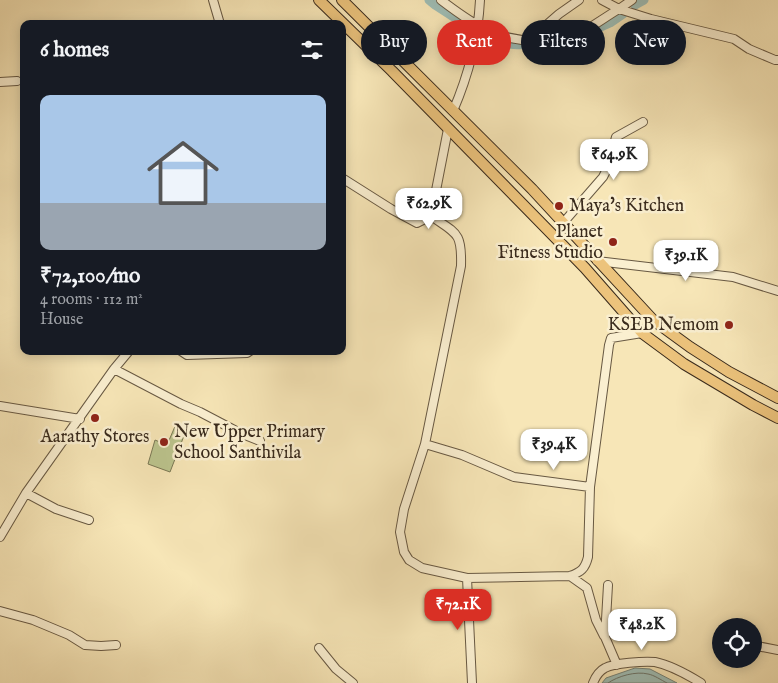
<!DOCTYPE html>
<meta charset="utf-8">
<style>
body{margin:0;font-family:"IM FELL English",serif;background:#20242c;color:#f1f3f6;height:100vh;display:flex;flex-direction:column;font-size:19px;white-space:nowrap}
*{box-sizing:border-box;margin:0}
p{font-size:16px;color:#9ea1a6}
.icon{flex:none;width:28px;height:28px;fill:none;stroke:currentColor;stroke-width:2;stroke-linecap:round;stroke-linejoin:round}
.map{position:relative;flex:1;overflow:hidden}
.details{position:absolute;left:20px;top:20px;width:326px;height:335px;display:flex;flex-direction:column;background:#171b24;border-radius:10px;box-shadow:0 2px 12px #0003}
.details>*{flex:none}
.guide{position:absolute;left:361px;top:20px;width:341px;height:45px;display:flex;gap:10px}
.controls{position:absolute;left:712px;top:618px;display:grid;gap:10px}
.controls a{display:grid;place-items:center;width:50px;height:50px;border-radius:50%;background:#171b24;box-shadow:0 2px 12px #0003;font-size:25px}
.price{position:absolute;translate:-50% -42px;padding:0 11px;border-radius:10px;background:#fff;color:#222;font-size:16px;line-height:32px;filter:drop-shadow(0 1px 2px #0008)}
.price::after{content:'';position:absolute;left:50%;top:30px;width:15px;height:11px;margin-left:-8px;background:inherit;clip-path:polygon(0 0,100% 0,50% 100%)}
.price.active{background:#d93025;color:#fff}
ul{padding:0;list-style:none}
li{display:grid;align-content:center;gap:10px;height:265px;padding:0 20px}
li span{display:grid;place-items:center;height:155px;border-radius:10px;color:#555}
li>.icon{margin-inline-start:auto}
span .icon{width:90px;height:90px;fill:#fffc;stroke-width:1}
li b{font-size:21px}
h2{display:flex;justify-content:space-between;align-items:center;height:60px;padding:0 20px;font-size:21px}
.pill{padding:0 18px;border-radius:22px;background:#171b24;box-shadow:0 2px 12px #0003;font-size:18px;line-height:45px}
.pill.active{background:#d93025;color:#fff}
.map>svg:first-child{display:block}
</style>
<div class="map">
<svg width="778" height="683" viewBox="0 0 778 683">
<rect width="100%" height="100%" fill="#f7e6b7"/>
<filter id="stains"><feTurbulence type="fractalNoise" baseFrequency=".004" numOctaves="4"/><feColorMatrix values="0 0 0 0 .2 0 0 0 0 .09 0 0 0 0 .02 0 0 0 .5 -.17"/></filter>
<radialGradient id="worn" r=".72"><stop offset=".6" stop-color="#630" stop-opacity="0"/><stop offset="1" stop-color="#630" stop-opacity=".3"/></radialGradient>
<path fill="#bcc58e" stroke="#7a7855" d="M 176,424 L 187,428 L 170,472 L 148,464 L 155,440 L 167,445 Z"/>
<path fill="#9fbeb6" stroke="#768378" d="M 635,668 L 650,669 L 677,683 L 602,683 L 606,678 Z"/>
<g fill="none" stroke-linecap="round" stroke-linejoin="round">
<path stroke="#6c7469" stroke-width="1" d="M 608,683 C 618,676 636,671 648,674 C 654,675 661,680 667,683"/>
<path stroke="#9fbeb6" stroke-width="9" d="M 429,0 L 435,5 L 472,29
M 635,5 L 644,0
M 483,36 C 505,48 527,45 551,43
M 576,38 L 610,23 L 623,14"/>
<g stroke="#685943" stroke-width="10">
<path id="minor" d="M 213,0 L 220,24
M 441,0 C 475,26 501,44 546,40 C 553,40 562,40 569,38 C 587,32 603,18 619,9 L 602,0
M 632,0 L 619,9 L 651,19 L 734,39 L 749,49 L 775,60 L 778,60
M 528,41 L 559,14 L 579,0
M 0,82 L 17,81
M 453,111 C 469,74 478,40 480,0
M 342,178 L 391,209 L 417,223 L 431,216 L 448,129
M 431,216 C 457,234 462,232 461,266 L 425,444 L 404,509 L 400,532 L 404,552 L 409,560 L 422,568 L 467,578 L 570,576 C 581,572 585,569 588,557 L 590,487 L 609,345 L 611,338 L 642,333
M 563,223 L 603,177 L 609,165 L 616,137 L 643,122
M 597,261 L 733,277 L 778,291
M 181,351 L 187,355 L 247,353 L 250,351
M 114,369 L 181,404 L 200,412 L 240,433 L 260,441
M 0,406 L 80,419
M 425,444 L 462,455 L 514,477 L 590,487
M 26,493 L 56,509 L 89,520
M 0,537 L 26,493 L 114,369 L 129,351
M 570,576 L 587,588 L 596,620 L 604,636
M 467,578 L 472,683
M 608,585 L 605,637 L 617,665
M 0,611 L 33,620 L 69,635 L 85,645 L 101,646 L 116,645
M 757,646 L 778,650
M 319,648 L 336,669 L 353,683
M 593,683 C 595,678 599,671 605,668 C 614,663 644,661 655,662 C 670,665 688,675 701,683"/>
</g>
<g stroke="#392a1c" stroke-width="12">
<path id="major" d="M 319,0 L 392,71 L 585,268 L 642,333 L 684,364 L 753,405 L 778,418
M 342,0 L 532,189 L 653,320 L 690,347 L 729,372 L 778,398"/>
</g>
<use href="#minor" stroke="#faefd0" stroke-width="8"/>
<use href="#major" stroke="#ecc37c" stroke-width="10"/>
</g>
<g fill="#8f2418" stroke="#faefd0" stroke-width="2">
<circle cx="559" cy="206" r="5"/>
<circle cx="613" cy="242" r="5"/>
<circle cx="729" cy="325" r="5"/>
<circle cx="95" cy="418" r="5"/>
<circle cx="164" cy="442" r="5"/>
</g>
<g text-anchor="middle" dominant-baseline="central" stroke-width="5" stroke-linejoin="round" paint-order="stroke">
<g font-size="18" fill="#392a1c" stroke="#faefd0" text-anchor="start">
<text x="569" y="206">Maya's Kitchen</text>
<text x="603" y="232" text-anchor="end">Planet<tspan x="603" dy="21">Fitness Studio</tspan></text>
<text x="719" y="325" text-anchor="end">KSEB Nemom</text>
<text x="174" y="432">New Upper Primary<tspan x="174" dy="21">School Santhivila</tspan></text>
<text x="95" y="437" text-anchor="middle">Aarathy Stores</text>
</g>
</g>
<rect width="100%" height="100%" filter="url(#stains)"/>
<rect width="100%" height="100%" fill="url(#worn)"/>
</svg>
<div class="controls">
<a><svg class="icon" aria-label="locate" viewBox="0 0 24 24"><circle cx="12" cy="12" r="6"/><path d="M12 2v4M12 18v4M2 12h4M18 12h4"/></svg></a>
</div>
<b class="price" style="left:614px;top:181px">₹64.9K</b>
<b class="price" style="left:429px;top:230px">₹62.9K</b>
<b class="price" style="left:686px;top:282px">₹39.1K</b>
<b class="price" style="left:554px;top:471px">₹39.4K</b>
<b class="price active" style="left:458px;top:631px">₹72.1K</b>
<b class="price" style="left:642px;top:651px">₹48.2K</b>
<div class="guide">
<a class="pill">Buy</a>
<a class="pill active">Rent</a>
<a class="pill">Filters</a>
<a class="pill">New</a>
</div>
<section class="details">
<h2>6 homes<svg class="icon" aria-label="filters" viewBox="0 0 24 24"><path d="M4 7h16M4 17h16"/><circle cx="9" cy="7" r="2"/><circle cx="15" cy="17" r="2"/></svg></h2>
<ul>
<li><span style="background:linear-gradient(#a9c7e8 70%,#9aa5b1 0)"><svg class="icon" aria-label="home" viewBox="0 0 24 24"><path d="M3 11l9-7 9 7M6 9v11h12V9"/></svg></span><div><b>₹72,100/mo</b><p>4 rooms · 112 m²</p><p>House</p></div></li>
</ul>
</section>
</div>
